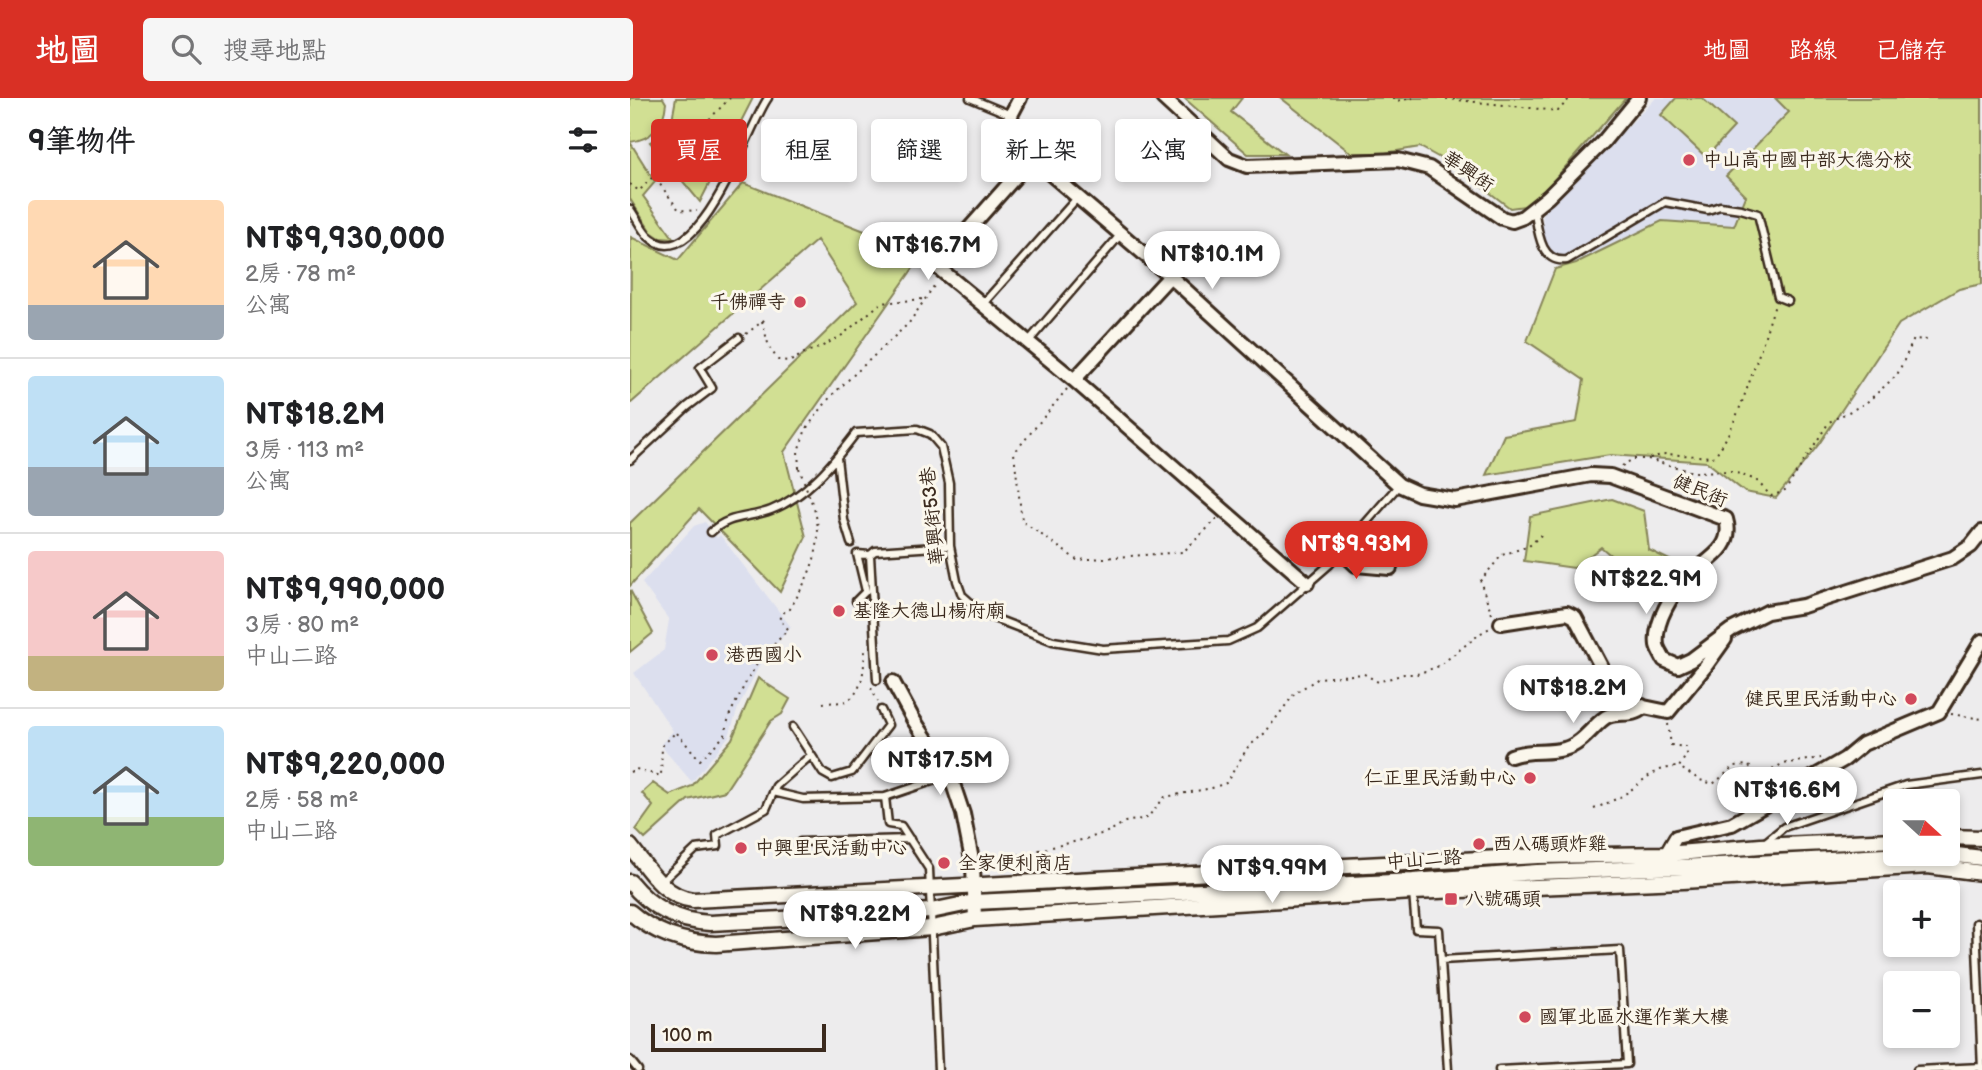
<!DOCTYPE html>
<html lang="zh-TW">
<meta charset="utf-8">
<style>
body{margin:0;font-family:"Balsamiq Sans","LXGW WenKai TC",sans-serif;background:#f6f6f6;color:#202124;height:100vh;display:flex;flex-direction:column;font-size:26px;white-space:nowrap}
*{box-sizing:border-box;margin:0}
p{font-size:23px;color:#757577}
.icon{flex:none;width:38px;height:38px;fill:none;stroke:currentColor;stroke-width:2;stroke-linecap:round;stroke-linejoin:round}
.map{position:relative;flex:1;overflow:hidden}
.panel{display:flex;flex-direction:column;background:#fff;width:630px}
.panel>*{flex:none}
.top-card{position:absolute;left:21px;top:21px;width:665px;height:63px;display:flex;gap:14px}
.needle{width:46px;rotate:111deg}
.buttons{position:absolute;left:1253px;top:691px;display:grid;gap:14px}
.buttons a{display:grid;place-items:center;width:77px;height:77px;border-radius:7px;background:#fff;box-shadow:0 4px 10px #0003;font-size:35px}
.scale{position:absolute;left:21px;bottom:18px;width:175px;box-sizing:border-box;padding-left:7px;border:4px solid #3b2a1e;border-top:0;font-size:19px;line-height:24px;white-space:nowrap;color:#3b2a1e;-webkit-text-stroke:5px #fbf7ec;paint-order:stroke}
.price{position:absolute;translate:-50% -60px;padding:0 16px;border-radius:24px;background:#fff;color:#222;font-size:23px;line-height:46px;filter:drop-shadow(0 2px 4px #0008)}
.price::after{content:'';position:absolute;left:50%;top:42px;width:21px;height:16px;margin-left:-10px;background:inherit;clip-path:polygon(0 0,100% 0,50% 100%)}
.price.selected{background:#d93025;color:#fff}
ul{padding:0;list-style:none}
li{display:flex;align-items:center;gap:21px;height:175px;padding:0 28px}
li+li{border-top:2px solid #e0e0e0}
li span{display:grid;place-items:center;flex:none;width:196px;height:140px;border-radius:7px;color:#555}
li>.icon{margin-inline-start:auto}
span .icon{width:84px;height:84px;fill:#fffc;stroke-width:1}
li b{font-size:30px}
h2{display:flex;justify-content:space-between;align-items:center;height:84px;padding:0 28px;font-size:30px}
.chip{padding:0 24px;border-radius:7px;background:#fff;box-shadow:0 4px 10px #0003;font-size:24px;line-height:63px}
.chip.selected{background:#d93025;color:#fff}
header{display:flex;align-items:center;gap:42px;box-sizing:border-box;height:98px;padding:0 35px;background:#d93025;color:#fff}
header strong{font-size:33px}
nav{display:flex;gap:38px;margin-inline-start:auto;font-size:24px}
.search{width:490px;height:63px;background:#f6f6f6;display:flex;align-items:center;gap:18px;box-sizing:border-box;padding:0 24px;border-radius:7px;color:#757577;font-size:26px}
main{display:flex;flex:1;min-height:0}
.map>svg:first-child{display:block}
</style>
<header>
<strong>地圖</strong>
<div class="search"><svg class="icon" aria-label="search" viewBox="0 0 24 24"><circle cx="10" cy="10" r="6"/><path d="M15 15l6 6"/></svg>搜尋地點</div>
<nav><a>地圖</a><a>路線</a><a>已儲存</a></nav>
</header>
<main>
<section class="panel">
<h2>9筆物件<svg class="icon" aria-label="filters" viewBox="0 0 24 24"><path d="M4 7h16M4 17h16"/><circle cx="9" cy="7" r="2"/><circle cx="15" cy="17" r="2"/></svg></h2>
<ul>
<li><span style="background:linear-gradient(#ffd9b3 75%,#9aa5b1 0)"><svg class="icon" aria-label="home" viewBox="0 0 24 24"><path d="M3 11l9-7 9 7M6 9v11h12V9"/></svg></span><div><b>NT$9,930,000</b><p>2房 · 78 m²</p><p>公寓</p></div></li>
<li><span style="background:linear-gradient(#bfe0f5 65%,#9aa5b1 0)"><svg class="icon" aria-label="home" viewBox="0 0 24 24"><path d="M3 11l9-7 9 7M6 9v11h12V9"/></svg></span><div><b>NT$18.2M</b><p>3房 · 113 m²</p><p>公寓</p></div></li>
<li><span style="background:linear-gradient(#f6c9c9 75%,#c2b280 0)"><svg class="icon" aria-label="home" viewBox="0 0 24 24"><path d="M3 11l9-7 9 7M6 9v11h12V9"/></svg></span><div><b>NT$9,990,000</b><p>3房 · 80 m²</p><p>中山二路</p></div></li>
<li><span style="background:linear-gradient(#bfe0f5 65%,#8fb573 0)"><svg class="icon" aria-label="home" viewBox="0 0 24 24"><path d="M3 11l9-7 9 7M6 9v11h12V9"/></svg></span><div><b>NT$9,220,000</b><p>2房 · 58 m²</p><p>中山二路</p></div></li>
</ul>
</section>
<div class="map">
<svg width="1352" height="972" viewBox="0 0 1352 972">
<rect width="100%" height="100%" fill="#edeced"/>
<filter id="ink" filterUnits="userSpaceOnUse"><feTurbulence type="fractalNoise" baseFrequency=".0143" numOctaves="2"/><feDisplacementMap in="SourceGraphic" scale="14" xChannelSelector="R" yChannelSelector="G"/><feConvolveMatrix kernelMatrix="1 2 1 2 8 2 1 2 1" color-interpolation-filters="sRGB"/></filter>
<g filter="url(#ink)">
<path fill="#dcdfee" d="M 1026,0 L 1212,0 L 1116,98 L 1104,128 L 1032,123 L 946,165 L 921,158 L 912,141 L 913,115 Z
M 75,424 L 87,440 L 90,437 L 161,529 L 132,562 L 108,610 L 99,638 L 62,684 L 36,654 L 31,646 L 43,633 L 4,575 L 34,552 L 39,522 L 12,485 L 64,428 Z"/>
<path fill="#d1df93" stroke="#868458" stroke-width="2" d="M 0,0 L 33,0 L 36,5 C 34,27 22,41 0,44 L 25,84 L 13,98 L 44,141 L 30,140 L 21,134 L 0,101 Z
M 46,0 L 123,0 L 70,104 L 20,44 L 40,33 Z
M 554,0 L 612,0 L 601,14 L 655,56 L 618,56 Z
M 651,0 L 996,0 L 902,107 L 880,110 L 826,69 L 790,49 L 755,55 L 721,55 Z
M 1046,0 L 1072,0 L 1104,29 L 1076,59 L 1031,17 Z
M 1145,0 L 1352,0 L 1352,186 L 1329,191 L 1269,226 L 1189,346 L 1146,400 L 1115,394 L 1077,364 L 980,357 L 856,377 L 874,337 L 947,324 L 954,282 L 897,243 L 925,171 L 946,165 L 1032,123 L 1104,128 L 1116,98 L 1096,78 L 1159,14 Z
M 113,85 L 293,156 L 154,354 L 176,439 L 150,494 L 69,411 L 0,488 L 0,425 L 227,204 L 187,142 L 0,306 L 1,139 L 48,162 Z
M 982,401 L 1014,413 L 1019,452 L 1056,470 L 1028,498 L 971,449 L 944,470 L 894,463 L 900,418 Z
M 0,492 L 23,535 L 0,554 Z
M 128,580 L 160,601 L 152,616 L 141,623 L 95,693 L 58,702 L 15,741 L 6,732 L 23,708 L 12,695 L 23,685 L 40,697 L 62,688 L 102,641 Z"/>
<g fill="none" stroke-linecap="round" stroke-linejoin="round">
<g stroke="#3b2a1e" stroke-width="11">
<path id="service" d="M 340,0 L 381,17
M 904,110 C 908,130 909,166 937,162 L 1035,104 L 1078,112 L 1090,108 L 1111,111 L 1128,116 L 1148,199 L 1158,203
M 0,111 C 6,119 11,131 18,138 C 68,186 119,25 138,0
M 352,207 L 448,99
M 398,244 L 491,136
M 207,360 L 214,422 L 221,445
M 0,362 L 57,309 L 82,290 L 70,270 L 109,240
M 81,434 C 100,416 118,421 141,412 C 176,399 204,364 226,335 L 287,331 L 300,336 L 311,349 L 319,385 L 320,448 L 327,483 L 332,497 L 341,505 L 356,517 L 423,543 L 473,551 L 598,543 L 627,530 L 700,466 L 769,387
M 240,457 L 247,582
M 226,503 L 236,493 L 227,456 L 240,457 L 245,453 L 320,448
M 163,629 L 193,675 L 202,680 L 222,674 L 258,627 L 251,612
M 143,694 L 173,701 L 255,699 L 320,677
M 255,699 L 258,726 L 271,728 L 299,771 L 308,972
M 170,744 L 280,741
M 1133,746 L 1154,729 L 1276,687 L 1352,677
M 31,784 L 66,751 L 88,748 L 87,737 L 136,711 L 146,688 L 180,658
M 783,795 L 786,831 L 809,832 L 818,972
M 1346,825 L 1352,972
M 811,862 L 990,852 L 997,966 L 869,972
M 0,962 L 8,972
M 1287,972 L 1352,969"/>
</g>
<g stroke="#3b2a1e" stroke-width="18">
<path id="minor" d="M 390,0 L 381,17 L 382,28 L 402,60 L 540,178 L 769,387 L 789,396 L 825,402 L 961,377 L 980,378 L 1096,421 C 1105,451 1076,462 1058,479 C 1042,495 1024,524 1027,547 C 1028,552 1032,557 1034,562 L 1048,568 L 1061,562 L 1101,532 L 1137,514 L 1173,508 L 1323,460 L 1341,448 L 1352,434
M 533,0 L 599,61 L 617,68 L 768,62 L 799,70 L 872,120 L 882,123 L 893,119 L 918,99 L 973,44 L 1009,0
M 402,60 L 306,168 L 444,282
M 540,178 L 444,282 L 677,485
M 711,453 L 726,467 L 760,470
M 871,525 L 937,515 L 945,519 L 984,593 L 1014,609 L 1038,614 L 1075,569 L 1095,541
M 263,584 L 283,621 L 320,677 L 333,716 L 343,767 L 345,821
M 881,658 C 899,651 916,656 934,651 C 954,646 966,623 978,618 C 991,613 1001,620 1014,609
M 1036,761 L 1036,756 L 1046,739 L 1102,726 L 1215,661 L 1233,646 L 1309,614 L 1352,543"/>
</g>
<g stroke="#3b2a1e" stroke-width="19">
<path id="tertiary" d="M 1318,739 L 1352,740
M 0,748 C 17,769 33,799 63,802 L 908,758 L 1036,756 L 1131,748 L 1265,742
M 1318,756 L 1352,760
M 0,784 C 21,810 46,823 80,825 L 301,813 L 344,804 L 783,783 L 907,774 L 1052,769 L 1291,756
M 0,814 C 25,836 53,845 86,846 L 302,830 L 345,821 L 783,794 L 1053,783 L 1298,768 L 1352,775"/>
</g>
<path stroke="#3b2a1e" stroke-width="2" stroke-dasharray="2 5" stroke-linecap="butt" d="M 762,0 L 767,3 L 783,0
M 809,0 L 928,13 L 940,0
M 26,81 L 49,112 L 67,113
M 0,86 L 9,93 L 100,0
M 132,223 L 139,249 L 148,262 L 161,263 L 176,254 L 189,250 L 211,238 L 251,205 L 294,201
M 116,236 L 138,219
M 437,291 L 384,355 L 392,423 L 447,462 L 553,454 L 587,421
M 1020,360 L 1035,356 L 1083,359 C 1106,337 1133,241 1145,207
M 992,368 L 1003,361 L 1018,361 L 1063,374 L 1101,373 L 1126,382 L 1141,398 L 1155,393 L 1199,324 L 1236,305 L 1267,277 L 1284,241 L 1297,242
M 169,370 L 168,353 L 176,331 L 201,298 L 279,225 L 306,185
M 862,516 L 850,483 L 872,457 L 899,448 L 912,436
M 241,590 L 248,604
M 193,605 C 201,604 215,606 221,600 C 234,589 234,567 235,552
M 1321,616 L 1352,621
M 1038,626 L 1041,647 L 1056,649 L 1057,656 L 1049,669 L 1070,682 L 1083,686 L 1105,668 L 1118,667 L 1128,677 L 1153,666 L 1191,660
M 0,674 L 6,671 L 31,678 L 32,648 L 46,634 L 70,662 L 95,637 L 99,618 L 115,586 L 127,566 L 158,531 L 149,521 L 155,513 L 160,511 C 179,478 197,446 183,408
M 964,711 C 975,706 985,702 995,696 C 1016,682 1021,670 1048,669
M 354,765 L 456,741 L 480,733 L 495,724 L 517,720 L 535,699 L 582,690 L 596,685 L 618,649 L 635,635 L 665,595 L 689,580 L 734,576 L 748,584 L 774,576 L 787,576 L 809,568 L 851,535 L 860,530"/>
<use href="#service" stroke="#fbf7ec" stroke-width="6"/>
<use href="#minor" stroke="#fbf7ec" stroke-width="12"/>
<use href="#tertiary" stroke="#fbf7ec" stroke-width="14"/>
<path stroke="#3b2a1e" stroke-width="2" stroke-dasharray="2 5" stroke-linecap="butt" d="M 169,370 L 183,408"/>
</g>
</g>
<g fill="#d1495b" stroke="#fbf7ec" stroke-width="2.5">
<circle cx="1059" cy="62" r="7"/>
<circle cx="170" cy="204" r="7"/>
<circle cx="209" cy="513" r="7"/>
<circle cx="82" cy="557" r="7"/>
<circle cx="1281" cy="601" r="7"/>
<circle cx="900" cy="680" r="7"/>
<circle cx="849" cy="746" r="7"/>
<circle cx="111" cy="750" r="7"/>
<circle cx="314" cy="765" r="7"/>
<rect x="814" y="794" width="14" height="14" rx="3.5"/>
<circle cx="895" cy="919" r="7"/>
</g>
<g text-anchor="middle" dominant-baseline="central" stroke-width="6" stroke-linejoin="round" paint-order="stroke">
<g font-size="19" fill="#3b2a1e" stroke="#fbf7ec" text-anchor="start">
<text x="1073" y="62">中山高中國中部大德分校</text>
<text x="156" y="204" text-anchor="end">千佛禪寺</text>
<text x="223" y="513">基隆大德山楊府廟</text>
<text x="96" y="557">港西國小</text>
<text x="1267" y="601" text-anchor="end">健民里民活動中心</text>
<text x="886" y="680" text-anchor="end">仁正里民活動中心</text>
<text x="863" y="746">西八碼頭炸雞</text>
<text x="125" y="750">中興里民活動中心</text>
<text x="328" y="765">全家便利商店</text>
<text x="835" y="801">八號碼頭</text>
<text x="909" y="919">國軍北區水運作業大樓</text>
</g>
<g font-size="19" fill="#3b2a1e" stroke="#fbf7ec">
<text transform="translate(838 74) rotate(34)">華興街</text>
<text transform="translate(1070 393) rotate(22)">健民街</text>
<text transform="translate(303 418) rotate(-96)">華興街53巷</text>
<text transform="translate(794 762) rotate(-4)">中山二路</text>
</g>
</g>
</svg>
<div class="buttons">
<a><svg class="needle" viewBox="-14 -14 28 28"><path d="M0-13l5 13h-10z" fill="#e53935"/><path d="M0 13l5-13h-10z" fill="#757577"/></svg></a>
<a>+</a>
<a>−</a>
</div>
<div class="scale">100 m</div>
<b class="price" style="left:298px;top:184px">NT$16.7M</b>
<b class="price" style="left:582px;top:193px">NT$10.1M</b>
<b class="price selected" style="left:726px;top:483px">NT$9.93M</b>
<b class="price" style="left:1016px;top:518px">NT$22.9M</b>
<b class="price" style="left:943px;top:627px">NT$18.2M</b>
<b class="price" style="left:310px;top:699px">NT$17.5M</b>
<b class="price" style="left:1157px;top:729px">NT$16.6M</b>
<b class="price" style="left:642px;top:807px">NT$9.99M</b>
<b class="price" style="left:225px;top:853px">NT$9.22M</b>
<div class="top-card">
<a class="chip selected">買屋</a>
<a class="chip">租屋</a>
<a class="chip">篩選</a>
<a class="chip">新上架</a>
<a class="chip">公寓</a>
</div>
</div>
</main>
